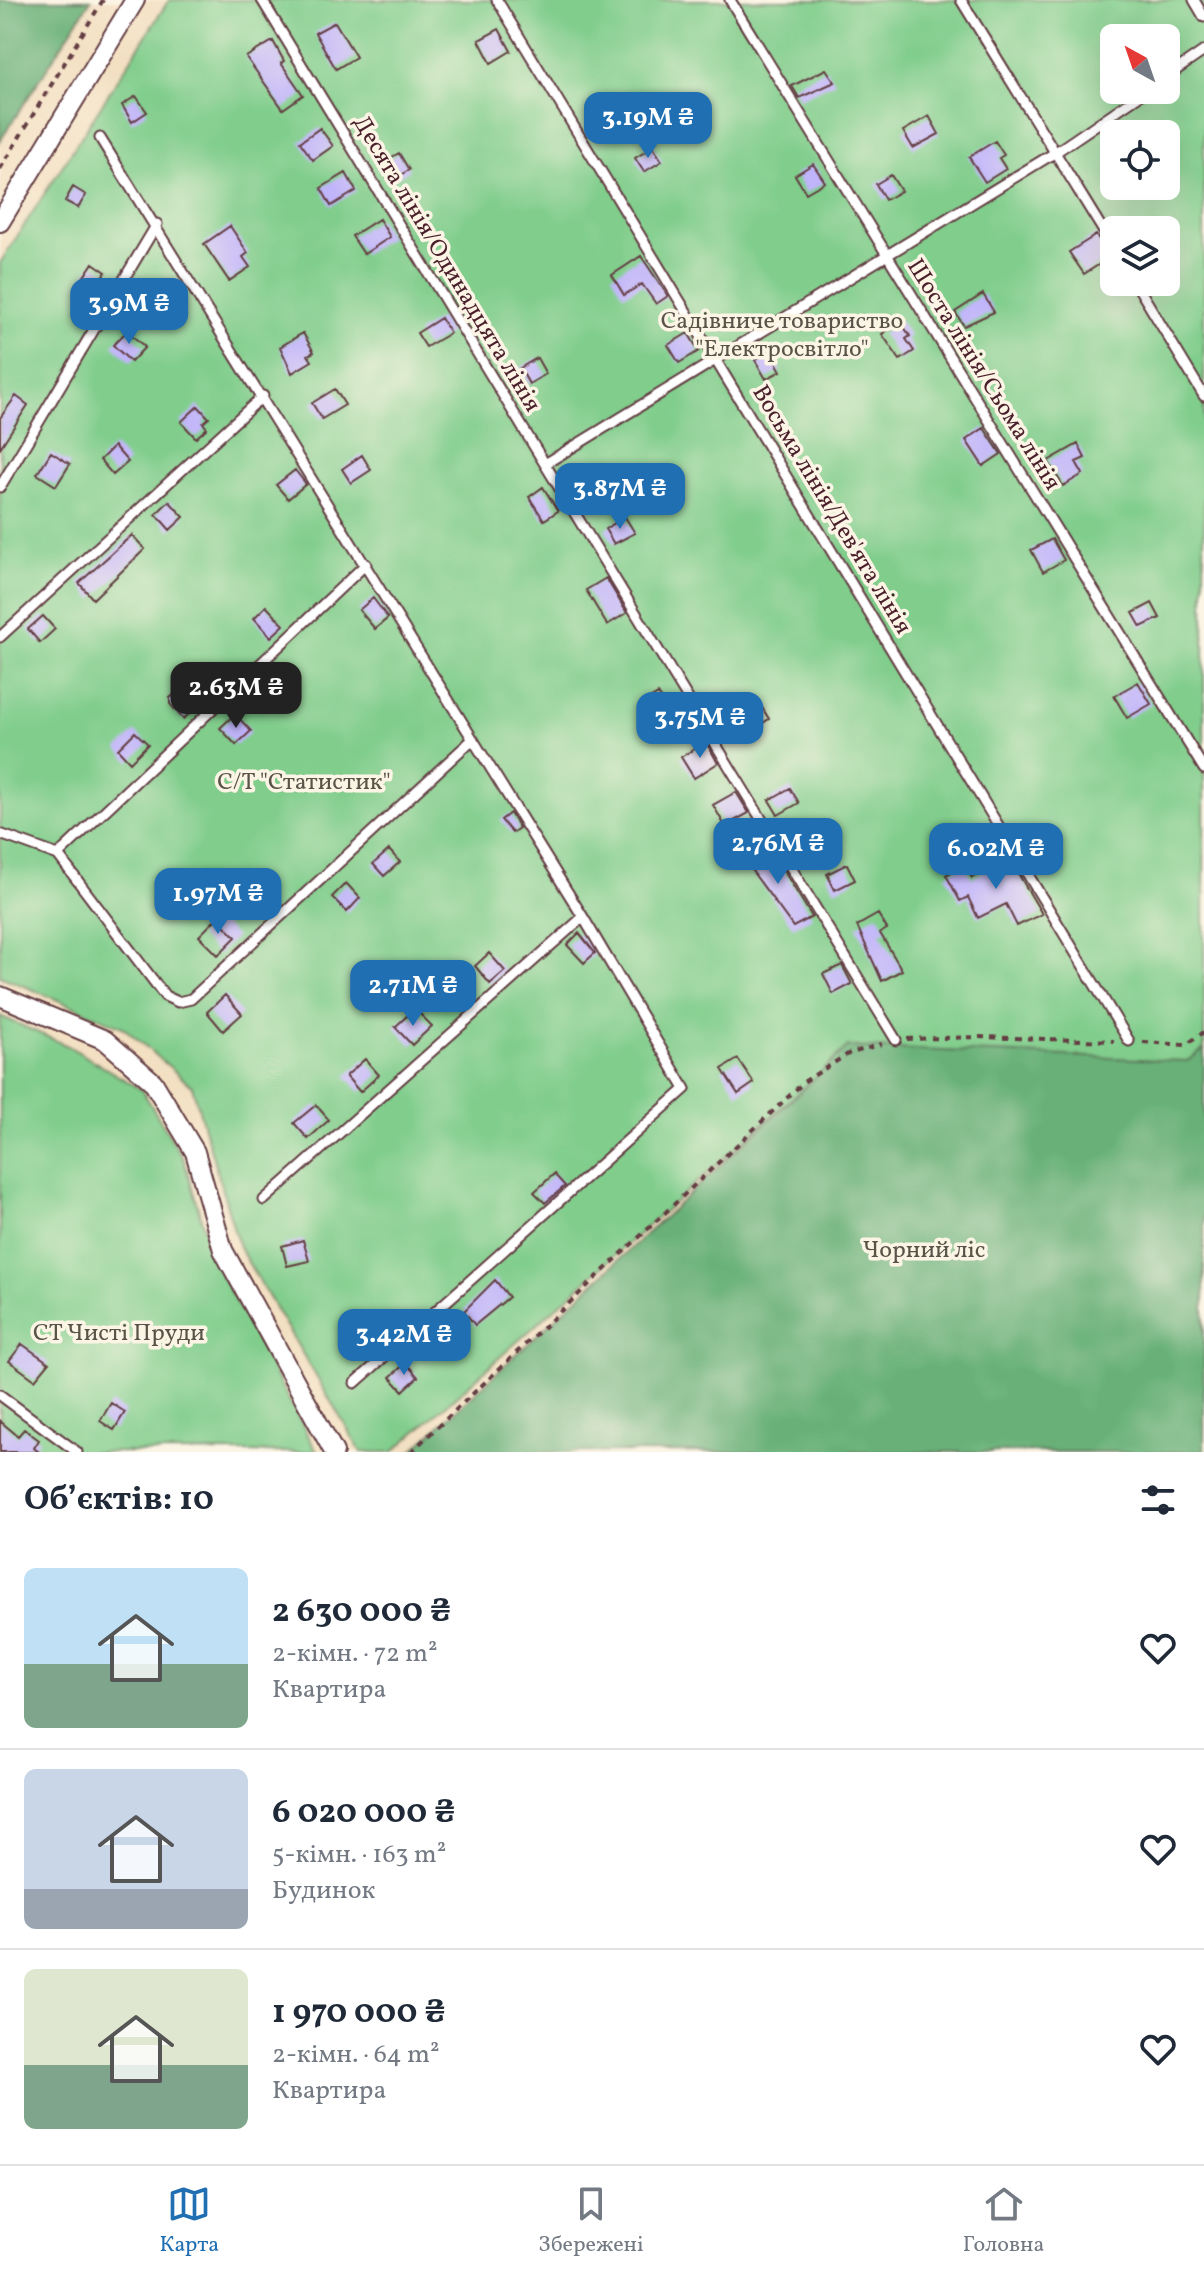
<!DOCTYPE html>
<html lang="uk">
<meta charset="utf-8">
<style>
body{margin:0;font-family:Vollkorn,serif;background:#f6f6f7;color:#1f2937;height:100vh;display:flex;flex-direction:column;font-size:30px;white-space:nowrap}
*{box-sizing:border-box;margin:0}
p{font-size:26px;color:#747a83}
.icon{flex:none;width:44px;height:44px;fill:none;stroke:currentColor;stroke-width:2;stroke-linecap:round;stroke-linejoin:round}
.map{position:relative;height:1452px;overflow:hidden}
.panel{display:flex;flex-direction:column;background:#fff;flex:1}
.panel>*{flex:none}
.needle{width:52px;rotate:320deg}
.buttons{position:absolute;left:1100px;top:24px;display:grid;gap:16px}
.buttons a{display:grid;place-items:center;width:80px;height:80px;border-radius:12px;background:#fff;box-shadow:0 8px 32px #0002;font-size:40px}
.price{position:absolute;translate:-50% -68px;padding:0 18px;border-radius:16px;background:#1f6fb2;color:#fff;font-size:26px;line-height:52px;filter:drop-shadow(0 2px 4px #0008)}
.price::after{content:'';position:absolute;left:50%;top:48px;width:24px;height:18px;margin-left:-12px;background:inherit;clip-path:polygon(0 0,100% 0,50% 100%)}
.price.on{background:#222;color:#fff}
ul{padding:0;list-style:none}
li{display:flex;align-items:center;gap:24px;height:200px;padding:0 24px}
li+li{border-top:2px solid #e0e1e3}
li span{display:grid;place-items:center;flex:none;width:224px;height:160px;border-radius:12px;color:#555}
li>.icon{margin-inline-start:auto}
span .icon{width:96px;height:96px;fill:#fffc;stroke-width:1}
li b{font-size:34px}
h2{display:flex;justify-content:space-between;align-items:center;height:96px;padding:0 24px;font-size:34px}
.tabs{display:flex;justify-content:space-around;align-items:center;height:112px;border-top:2px solid #e0e1e3;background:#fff;font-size:22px;color:#747a83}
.tabs a{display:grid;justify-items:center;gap:4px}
.tabs .on{color:#1f6fb2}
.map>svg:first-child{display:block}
</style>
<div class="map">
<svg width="1204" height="1452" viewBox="0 0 1204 1452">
<rect width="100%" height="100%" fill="#fcf5e5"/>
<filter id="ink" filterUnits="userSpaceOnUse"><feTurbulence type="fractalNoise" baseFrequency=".0125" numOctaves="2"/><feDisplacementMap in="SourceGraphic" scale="16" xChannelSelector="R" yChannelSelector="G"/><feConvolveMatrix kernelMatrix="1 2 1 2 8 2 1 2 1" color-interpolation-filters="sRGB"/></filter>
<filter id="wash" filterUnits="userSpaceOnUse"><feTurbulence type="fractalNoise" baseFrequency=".006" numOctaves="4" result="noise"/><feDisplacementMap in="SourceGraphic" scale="32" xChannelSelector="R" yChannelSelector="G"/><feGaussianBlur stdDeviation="1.8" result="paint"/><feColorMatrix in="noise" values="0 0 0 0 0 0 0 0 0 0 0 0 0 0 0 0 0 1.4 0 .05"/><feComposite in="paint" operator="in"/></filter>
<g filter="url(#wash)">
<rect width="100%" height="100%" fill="#f3dfc1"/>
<path fill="#80cd8c" stroke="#65765c" stroke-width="2" fill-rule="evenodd" d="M 169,0 L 1204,0 L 1204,1049 L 1187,1061 L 828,1066 L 393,1452 L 361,1452 L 239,1247 L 192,1086 L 123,1027 L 0,976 L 0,263 ZM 1114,38 L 1166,38 L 1166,90 L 1114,90 ZM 1114,134 L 1166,134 L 1166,186 L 1114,186 ZM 1114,230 L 1166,230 L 1166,282 L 1114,282 Z
M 0,1016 L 68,1046 L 142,1090 L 184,1160 L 214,1262 L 317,1452 L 0,1452 Z"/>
<path fill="#68b078" stroke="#596852" stroke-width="2" d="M 0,0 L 91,0 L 0,141 Z
M 848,1047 L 1187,1061 L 1204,1049 L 1204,1452 L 411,1452 Z"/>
<g id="blocks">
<path fill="#c0b4fa" d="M 335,22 L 356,57 L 336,69 L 315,33 Z
M 499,29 L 511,51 L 491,63 L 479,40 Z
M 273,41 L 284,61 L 281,63 L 303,95 L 283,109 L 246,57 Z
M 826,69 L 835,82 L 799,98 L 792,86 Z
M 136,96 L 147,112 L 132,122 L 122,105 Z
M 929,116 L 939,134 L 913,148 L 903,131 Z
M 320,128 L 333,146 L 313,160 L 300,142 Z
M 995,141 L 1004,155 L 999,158 L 1006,169 L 985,182 L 969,157 Z
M 653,147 L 662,161 L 644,172 L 635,158 Z
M 399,153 L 409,170 L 390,181 L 380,164 Z
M 813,164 L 825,182 L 806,193 L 795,175 Z
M 346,173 L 356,191 L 331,206 L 321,188 Z
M 891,175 L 901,191 L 885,200 L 876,184 Z
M 73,187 L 86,195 L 78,208 L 65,201 Z
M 379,219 L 390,237 L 364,254 L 352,236 Z
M 230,226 L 248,253 L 243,257 L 250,267 L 229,281 L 204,244 Z
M 1096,235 L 1111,257 L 1084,274 L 1069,252 Z
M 641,256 L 668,296 L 656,304 L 642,284 L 624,295 L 612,275 Z
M 93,263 L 106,272 L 94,290 L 81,281 Z
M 983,294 L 994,312 L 964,326 L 955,312 Z
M 441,318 L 450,333 L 426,347 L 417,333 Z
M 900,321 L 910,336 L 906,339 L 914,351 L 900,360 L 882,334 Z
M 127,331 L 145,347 L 131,362 L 113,345 Z
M 303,333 L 314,352 L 308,355 L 312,361 L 292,373 L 280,347 Z
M 688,333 L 699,351 L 679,363 L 668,345 Z
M 770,351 L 781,371 L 766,379 L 755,360 Z
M 537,358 L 546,374 L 529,384 L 520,368 Z
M 335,389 L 345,405 L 322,419 L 312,403 Z
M 16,396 L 28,405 L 0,448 L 0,418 Z
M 198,406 L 209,418 L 203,423 L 207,428 L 196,438 L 181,422 Z
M 984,428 L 1001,454 L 983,466 L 966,440 Z
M 1078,444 L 1085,458 L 1076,462 L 1083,474 L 1063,486 L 1048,461 Z
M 114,446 L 128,462 L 113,475 L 100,460 Z
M 51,452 L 70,464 L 56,486 L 37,474 Z
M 362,455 L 371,470 L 351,483 L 342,469 Z
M 295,470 L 306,484 L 288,499 L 276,485 Z
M 543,487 L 558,511 L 544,520 L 529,497 Z
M 169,501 L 184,517 L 170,530 L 156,514 Z
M 625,517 L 635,533 L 614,544 L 605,529 Z
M 132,535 L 145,549 L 93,599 L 79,583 Z
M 1052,539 L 1064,560 L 1043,572 L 1031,550 Z
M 606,578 L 627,613 L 607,625 L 586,590 Z
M 373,598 L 388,618 L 375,629 L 359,610 Z
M 1152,603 L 1160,618 L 1141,627 L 1133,613 Z
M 266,606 L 284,625 L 271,637 L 254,618 Z
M 43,616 L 55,629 L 40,643 L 28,629 Z
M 1138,682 L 1151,704 L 1127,718 L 1114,696 Z
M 183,687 L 199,706 L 183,719 L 170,704 L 170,698 Z
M 658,694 L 668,710 L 651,720 L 641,704 Z
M 761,706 L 769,719 L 746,734 L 737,721 Z
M 235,714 L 251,731 L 236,745 L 220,728 Z
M 135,732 L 148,744 L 130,762 L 118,749 Z
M 706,742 L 718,763 L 694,778 L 681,757 Z
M 790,788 L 799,803 L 778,815 L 769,800 Z
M 736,792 L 749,813 L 725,826 L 713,805 Z
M 510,813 L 519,828 L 512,833 L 501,820 Z
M 768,845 L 812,917 L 793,927 L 744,860 Z
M 389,850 L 400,862 L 384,876 L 373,864 Z
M 1009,858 L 1042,914 L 1017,926 L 1006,904 L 978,918 L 968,897 L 960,901 L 946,875 L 964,865 L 972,878 Z
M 847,864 L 855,880 L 835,890 L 827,874 Z
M 346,883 L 360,898 L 347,912 L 332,897 Z
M 878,914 L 887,929 L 880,933 L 902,970 L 882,981 L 857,926 Z
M 217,918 L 236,937 L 218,955 L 199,936 Z
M 579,933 L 595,953 L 584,963 L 567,945 Z
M 489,953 L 505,971 L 490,984 L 475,966 Z
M 842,965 L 852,984 L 833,994 L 823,974 Z
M 225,995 L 242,1014 L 223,1031 L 207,1012 Z
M 418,1012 L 432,1026 L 412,1045 L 395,1027 L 408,1015 L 412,1019 Z
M 365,1059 L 379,1075 L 360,1092 L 346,1076 Z
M 738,1059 L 754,1083 L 738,1094 L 722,1069 Z
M 316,1105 L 329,1120 L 308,1139 L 294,1123 Z
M 554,1174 L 565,1186 L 545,1203 L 534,1192 Z
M 303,1240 L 309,1261 L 287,1266 L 282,1246 Z
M 495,1280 L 509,1297 L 475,1325 L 464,1311 Z
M 22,1344 L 49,1363 L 35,1380 L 9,1361 Z
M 406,1363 L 418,1377 L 403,1391 L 390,1377 Z
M 111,1403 L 125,1412 L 114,1430 L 100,1421 Z
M 0,1421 L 18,1436 L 24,1429 L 39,1440 L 34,1448 L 39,1452 L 0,1452 Z"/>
</g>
</g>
<g filter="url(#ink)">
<use href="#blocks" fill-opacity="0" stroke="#633c42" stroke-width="2"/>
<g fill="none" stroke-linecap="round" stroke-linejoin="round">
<g stroke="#633c42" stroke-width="13">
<path id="lane" d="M 262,0 L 896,1040
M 497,0 L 1129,1041
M 730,0 L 1204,769
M 961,0 L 1114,248
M 1194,0 L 1204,17
M 1166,77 L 1204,51
M 100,138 L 583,917 L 685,1089 L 355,1383
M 1135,282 L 1204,396
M 545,464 L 1056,152 L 1147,90
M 0,487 L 157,224
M 0,637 L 263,396
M 0,834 L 58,855 L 165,996 L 178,1002 L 191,999 L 473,739
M 58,855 L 366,564
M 264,1200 L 583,917
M 0,1395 L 77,1452"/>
</g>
<g stroke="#633c42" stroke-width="22">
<path id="street" d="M 0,222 L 135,0
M 0,996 L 105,1040 L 153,1082 L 195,1152 L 223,1250 L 334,1452"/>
</g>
<path stroke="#633c42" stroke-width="4" stroke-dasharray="6 6" stroke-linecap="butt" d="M 0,169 L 103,0
M 907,1039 L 979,1037 L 1114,1041
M 1143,1042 L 1186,1045 L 1204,1032
M 411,1452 L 805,1081 L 848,1054 L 882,1044"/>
<use href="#lane" stroke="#fff" stroke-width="9"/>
<use href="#street" stroke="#fff" stroke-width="18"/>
</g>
</g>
<g text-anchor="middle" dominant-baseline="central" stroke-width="7" stroke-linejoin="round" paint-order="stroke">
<g font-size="24" fill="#4a1f2b" stroke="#fcf5e5">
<text transform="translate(446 264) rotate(59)">Десята лінія/Одинадцята лінія</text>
<text transform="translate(983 375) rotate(58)">Шоста лінія/Сьома лінія</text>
<text transform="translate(831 510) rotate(59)">Восьма лінія/Дев'ята лінія</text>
</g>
<g font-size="24" fill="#5a5348" stroke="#fcf5e5">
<text x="782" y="322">Садівниче товариство<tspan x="782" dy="28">"Електросвітло"</tspan></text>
<text x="304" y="783">С/Т "Статистик"</text>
<text x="924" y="1251">Чорний ліс</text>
<text x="119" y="1334">СТ Чисті Пруди</text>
</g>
</g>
</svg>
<div class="buttons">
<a><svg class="needle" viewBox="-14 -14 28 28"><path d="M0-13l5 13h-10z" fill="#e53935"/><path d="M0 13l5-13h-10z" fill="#747a83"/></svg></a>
<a><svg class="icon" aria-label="locate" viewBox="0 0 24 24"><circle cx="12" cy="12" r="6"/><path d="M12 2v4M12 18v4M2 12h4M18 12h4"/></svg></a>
<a><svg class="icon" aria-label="layers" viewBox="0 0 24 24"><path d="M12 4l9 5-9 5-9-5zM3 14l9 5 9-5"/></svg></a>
</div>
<b class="price" style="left:648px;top:160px">3.19M ₴</b>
<b class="price" style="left:129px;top:346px">3.9M ₴</b>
<b class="price" style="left:620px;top:531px">3.87M ₴</b>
<b class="price on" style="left:236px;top:730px">2.63M ₴</b>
<b class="price" style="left:700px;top:760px">3.75M ₴</b>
<b class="price" style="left:778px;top:886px">2.76M ₴</b>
<b class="price" style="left:996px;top:891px">6.02M ₴</b>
<b class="price" style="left:218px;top:936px">1.97M ₴</b>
<b class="price" style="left:413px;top:1028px">2.71M ₴</b>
<b class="price" style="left:404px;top:1377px">3.42M ₴</b>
</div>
<section class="panel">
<h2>Об’єктів: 10<svg class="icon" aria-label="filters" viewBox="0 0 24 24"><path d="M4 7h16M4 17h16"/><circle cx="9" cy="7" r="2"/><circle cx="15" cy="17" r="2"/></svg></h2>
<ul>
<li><span style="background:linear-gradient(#bfe0f5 60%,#7fa58c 0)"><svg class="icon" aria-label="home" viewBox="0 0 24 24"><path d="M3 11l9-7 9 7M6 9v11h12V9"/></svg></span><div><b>2 630 000 ₴</b><p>2-кімн. · 72 m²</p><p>Квартира</p></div><svg class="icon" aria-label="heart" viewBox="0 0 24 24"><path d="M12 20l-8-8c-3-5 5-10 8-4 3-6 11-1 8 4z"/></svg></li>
<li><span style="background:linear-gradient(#c9d6e8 75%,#9aa5b1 0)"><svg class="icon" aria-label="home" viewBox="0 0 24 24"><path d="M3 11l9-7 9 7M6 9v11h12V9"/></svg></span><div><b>6 020 000 ₴</b><p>5-кімн. · 163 m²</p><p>Будинок</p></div><svg class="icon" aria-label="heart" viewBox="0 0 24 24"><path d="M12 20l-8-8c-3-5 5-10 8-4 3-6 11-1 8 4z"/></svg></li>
<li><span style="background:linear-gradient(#dfe7d0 60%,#7fa58c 0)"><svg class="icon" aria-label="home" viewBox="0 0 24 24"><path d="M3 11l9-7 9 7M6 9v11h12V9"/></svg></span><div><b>1 970 000 ₴</b><p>2-кімн. · 64 m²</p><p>Квартира</p></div><svg class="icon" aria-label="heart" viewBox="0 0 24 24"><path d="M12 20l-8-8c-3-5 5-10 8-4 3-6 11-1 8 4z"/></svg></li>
</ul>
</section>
<nav class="tabs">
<a class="on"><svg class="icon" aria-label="map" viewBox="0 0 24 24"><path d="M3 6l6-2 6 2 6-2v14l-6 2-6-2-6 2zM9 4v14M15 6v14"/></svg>Карта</a>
<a><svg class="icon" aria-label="saved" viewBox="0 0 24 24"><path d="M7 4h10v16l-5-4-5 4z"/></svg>Збережені</a>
<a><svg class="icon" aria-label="home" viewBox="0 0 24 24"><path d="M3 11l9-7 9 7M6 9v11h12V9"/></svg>Головна</a>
</nav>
